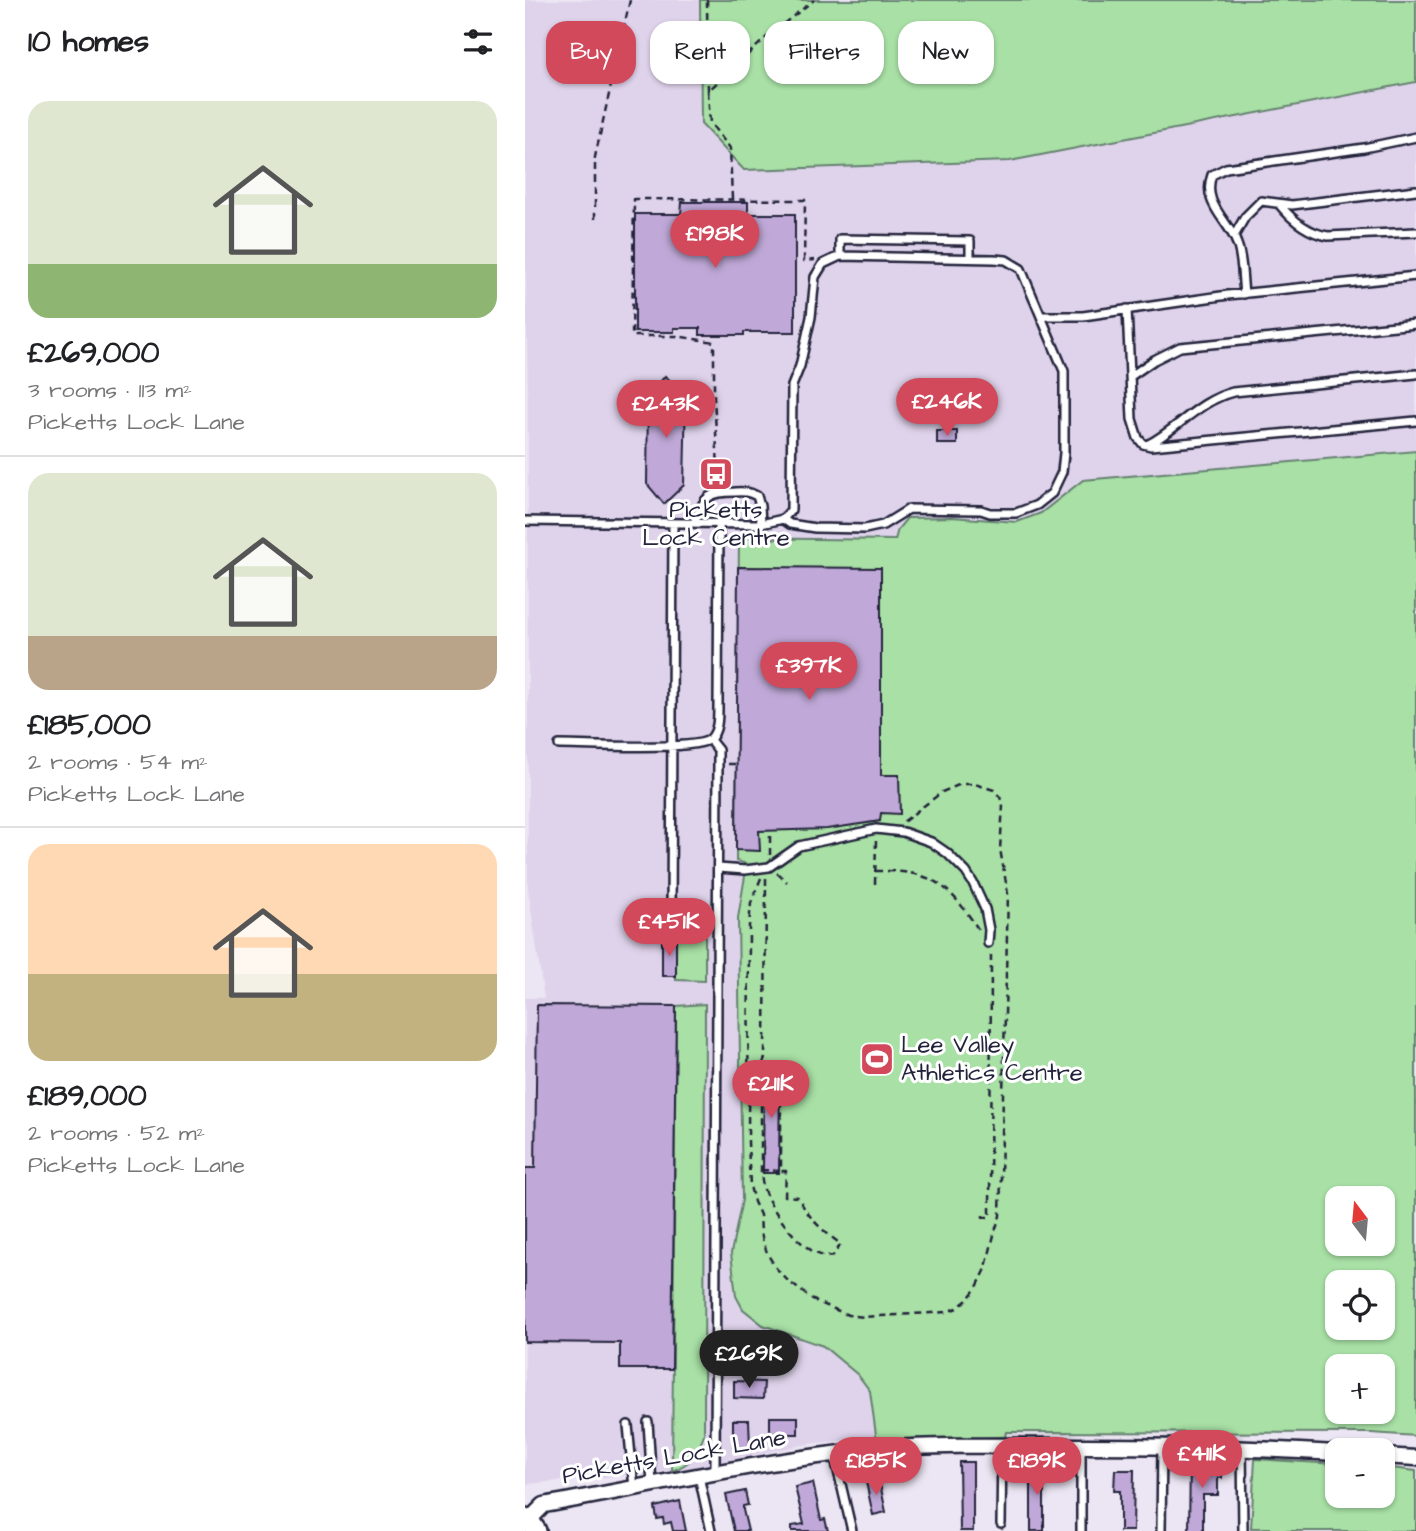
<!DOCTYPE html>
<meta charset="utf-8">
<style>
body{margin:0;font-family:"Architects Daughter",sans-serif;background:#f6f6f6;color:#202124;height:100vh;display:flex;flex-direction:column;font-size:26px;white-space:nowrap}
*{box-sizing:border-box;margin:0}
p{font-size:23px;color:#757577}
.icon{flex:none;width:38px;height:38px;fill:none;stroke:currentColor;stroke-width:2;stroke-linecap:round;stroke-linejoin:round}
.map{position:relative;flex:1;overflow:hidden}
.details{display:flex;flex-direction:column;background:#fff;width:525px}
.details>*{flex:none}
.top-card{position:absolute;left:21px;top:21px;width:665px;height:63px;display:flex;gap:14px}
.needle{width:46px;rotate:344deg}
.fabs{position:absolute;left:800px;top:1186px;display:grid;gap:14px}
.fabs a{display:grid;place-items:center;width:70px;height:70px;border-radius:14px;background:#fff;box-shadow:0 2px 5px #0004;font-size:35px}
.price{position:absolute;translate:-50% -60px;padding:0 16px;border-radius:24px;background:#d1495b;color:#fff;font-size:23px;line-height:46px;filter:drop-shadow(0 2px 4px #0008)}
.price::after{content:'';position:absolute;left:50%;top:42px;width:21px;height:16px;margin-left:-10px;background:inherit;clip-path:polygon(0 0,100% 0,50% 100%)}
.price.on{background:#222;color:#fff}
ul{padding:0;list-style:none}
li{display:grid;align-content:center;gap:14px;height:371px;padding:0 28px}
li+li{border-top:2px solid #e0e0e0}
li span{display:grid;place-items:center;height:217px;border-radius:21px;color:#555}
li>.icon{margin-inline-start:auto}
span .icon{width:126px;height:126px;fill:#fffc;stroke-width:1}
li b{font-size:30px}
h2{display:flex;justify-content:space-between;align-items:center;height:84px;padding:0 28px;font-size:30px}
.pill{padding:0 24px;border-radius:21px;background:#fff;box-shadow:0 2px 5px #0004;font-size:24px;line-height:63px}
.pill.on{background:#d1495b;color:#fff}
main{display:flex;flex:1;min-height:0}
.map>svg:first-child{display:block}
</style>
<main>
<section class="details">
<h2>10 homes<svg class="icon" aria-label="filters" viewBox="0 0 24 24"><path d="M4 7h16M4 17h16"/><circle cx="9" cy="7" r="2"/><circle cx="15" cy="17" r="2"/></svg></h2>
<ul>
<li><span style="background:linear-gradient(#dfe7d0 75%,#8fb573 0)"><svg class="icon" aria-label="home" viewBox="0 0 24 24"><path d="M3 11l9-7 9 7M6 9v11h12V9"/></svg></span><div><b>£269,000</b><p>3 rooms · 113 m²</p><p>Picketts Lock Lane</p></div></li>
<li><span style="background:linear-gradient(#dfe7d0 75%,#b9a48a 0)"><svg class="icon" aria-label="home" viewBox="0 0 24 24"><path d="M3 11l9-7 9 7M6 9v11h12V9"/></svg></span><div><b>£185,000</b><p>2 rooms · 54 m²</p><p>Picketts Lock Lane</p></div></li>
<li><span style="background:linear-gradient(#ffd9b3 60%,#c2b280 0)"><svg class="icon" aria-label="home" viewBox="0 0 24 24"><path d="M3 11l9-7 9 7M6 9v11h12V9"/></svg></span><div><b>£189,000</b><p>2 rooms · 52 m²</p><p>Picketts Lock Lane</p></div></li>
</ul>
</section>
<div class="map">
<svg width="891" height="1531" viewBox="0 0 891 1531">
<rect width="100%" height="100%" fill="#ece5f3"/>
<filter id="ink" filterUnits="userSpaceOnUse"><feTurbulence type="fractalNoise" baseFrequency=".0143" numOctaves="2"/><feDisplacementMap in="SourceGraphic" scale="14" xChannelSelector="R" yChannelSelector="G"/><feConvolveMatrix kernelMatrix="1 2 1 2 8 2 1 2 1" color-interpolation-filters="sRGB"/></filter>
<g filter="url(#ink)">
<path fill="#dfd3eb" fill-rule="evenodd" d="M 0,0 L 891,0 L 891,1436 L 846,1433 L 480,1432 L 352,1437 L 283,1444 L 147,1471 L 0,1484 L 0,998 L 19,998 L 3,888 L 3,387 L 0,232 ZM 812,1199 L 858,1199 L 858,1244 L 812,1244 ZM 812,1283 L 858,1283 L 858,1328 L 812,1328 ZM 812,1367 L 858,1367 L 858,1412 L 812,1412 Z"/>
<path fill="#a8e0a5" stroke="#658170" stroke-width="2" fill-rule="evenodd" d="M 175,0 L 891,0 L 891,82 L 485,161 L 219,170 L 176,124 Z
M 891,451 L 891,1436 L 846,1433 L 481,1432 L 480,1437 L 352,1442 L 345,1391 L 333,1375 L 298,1346 L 238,1325 L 218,1309 L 211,1296 L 206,1253 L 217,1200 L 213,918 L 220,876 L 219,863 L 211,861 L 214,538 L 370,540 L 373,529 L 382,518 L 427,517 L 492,522 L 516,513 L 558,480 ZM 812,1199 L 858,1199 L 858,1244 L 812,1244 ZM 812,1283 L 858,1283 L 858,1328 L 812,1328 ZM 812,1367 L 858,1367 L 858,1412 L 812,1412 Z
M 151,931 L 180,932 L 180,981 L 151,980 Z
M 180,1004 L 179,1434 C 173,1455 167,1463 147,1471 L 151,1006 Z
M 730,1459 L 812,1464 L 812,1496 L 858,1496 L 858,1467 L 891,1471 L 891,1531 L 745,1531 L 745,1528 L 726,1528 Z"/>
<path fill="#c0a9d8" stroke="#22223b" stroke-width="2" d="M 157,202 L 223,202 L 223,214 L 270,214 L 270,332 L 219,332 L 219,335 L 175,335 L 175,328 L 149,328 L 149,332 L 110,332 L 110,214 L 156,214 Z
M 140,376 L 161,394 L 159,485 L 139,504 L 122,484 L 123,397 Z
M 412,431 L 432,431 L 432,444 L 412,444 Z
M 213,567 L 356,568 L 356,775 L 374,775 L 375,814 L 356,813 L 355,821 L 302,829 L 234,831 L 235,851 L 211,850 Z
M 137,940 L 151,940 L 151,976 L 137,976 Z
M 12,1005 L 151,1006 L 147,1369 L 95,1369 L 95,1343 L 0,1342 L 0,1168 L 10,1168 Z
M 239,1068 L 255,1068 L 254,1173 L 238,1173 Z
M 209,1381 L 239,1382 L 238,1399 L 209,1398 Z
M 245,1417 L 273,1417 L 273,1434 L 245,1434 Z
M 208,1420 L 224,1420 L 225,1448 L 208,1448 Z
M 434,1462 L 448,1462 L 448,1531 L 435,1531 Z
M 665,1462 L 693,1462 L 693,1466 L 697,1466 L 697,1478 L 693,1478 L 693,1495 L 678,1495 L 678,1531 L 664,1531 Z
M 506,1463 L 519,1463 L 519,1531 L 506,1531 Z
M 590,1470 L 609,1470 L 608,1531 L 595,1531 L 595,1491 L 589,1491 Z
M 354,1479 L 361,1512 L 348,1515 L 341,1482 Z
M 288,1483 L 296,1520 L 300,1519 L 303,1531 L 267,1531 L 267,1526 L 279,1524 L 270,1487 Z
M 220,1491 L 223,1505 L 218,1506 L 218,1510 L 223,1531 L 209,1531 L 201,1495 Z
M 155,1501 L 161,1531 L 148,1531 L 146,1522 L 139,1524 L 138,1518 L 132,1519 L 130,1507 Z"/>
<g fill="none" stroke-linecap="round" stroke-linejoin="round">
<g stroke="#22223b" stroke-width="12">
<path id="lane" d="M 754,204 C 767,220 782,233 803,236 L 891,232
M 709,236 L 720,217 L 736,201 L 767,205 L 891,190
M 315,256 L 315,239 L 445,241 L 445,258
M 719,294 C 717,278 718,259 712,244 C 704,220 676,204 687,175 L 701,168 L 839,148 L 891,137
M 602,309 L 607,419 L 613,438 L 618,444 L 626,446 L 891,421
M 516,316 L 558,316 L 703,295 L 891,276
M 606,376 L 629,360 L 655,347 L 891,324
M 622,445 C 652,430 673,401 708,392 L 891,374
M 0,521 L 236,524 L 258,519 L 266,510 L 267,386 L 275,366 L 286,317 L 290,277 L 298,264 L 315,256 L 469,259 L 481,260 L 496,269 L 539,371 L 539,453 L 537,472 L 527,493 L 512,505 L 491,513 L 465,513 L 456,510 L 384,509 L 358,525 L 340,529 L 290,528 L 265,524 L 258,519
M 169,523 C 180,498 180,492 210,492 C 219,491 224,492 232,496 L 235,506 L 236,524
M 185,740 L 193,750 L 193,756 L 190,1472
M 34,745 C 58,745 173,751 185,739 C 193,732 193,718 193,708 L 194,524
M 193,868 L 220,870 L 244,867 L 274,846 L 351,829 L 378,832 L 406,842 L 422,853 L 441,872 L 448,883 L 460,909 L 464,930 L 463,943
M 146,919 L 148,523
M 123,1422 L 127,1484
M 103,1425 L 109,1488
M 556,1446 L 556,1531
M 717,1448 L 718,1531
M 309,1454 L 327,1531
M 174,1476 L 186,1531
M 476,1524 L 477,1445
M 636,1531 L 637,1446"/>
</g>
<g stroke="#22223b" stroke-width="19">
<path id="street" d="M 858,1456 L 891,1458
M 4,1520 L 19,1505 C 131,1485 242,1459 355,1449 C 422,1444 490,1446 557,1446 C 642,1446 727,1448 812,1453"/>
</g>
<g stroke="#22223b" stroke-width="24">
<path id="secondary" d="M 0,1518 L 4,1520 L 11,1531"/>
</g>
<path stroke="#22223b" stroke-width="2.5" stroke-dasharray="7 5" stroke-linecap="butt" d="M 182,0 L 183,91 L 243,36 L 289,0
M 183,91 L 185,123 L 205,148 L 207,199
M 70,219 L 70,157 L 105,0
M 194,485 L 189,397 L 189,342 L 151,336 L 107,336 L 109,199 L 280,200 L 279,261 L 290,260
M 235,535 L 264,536
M 203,764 L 212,764
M 245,855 L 245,831
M 350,871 C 406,870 423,883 453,929
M 252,873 L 262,882
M 236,878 L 226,903 L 224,926 L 223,1142 L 225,1186 L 229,1202 L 235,1215 L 236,1232 L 238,1242 L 243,1255 L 251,1268 L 263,1281 L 288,1300 L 323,1315 L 339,1317 L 421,1312 L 432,1308 L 441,1301 L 452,1287 L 460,1271 L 470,1231 L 475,1216 L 483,894 L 475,849 L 478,806 L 475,797 L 469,790 L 450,784 L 436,784 L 417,792 L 378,822
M 241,878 L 240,1058 L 236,1069 L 236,1174 C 237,1181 238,1188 241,1195 C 250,1215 284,1262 308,1256 L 316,1244 C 297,1231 283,1217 273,1197 L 260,1196 L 261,1171 L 256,1171 L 256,1066
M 350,884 L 351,839
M 236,1170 L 256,1171
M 458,1215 L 458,1217 L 465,1217 L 466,952"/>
<use href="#lane" stroke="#fff" stroke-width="7"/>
<use href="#street" stroke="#fff" stroke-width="14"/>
<use href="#secondary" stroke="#fff" stroke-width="19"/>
</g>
</g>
<defs>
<g id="bus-square" transform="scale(1.75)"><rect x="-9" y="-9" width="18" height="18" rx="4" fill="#d1495b" stroke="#fff"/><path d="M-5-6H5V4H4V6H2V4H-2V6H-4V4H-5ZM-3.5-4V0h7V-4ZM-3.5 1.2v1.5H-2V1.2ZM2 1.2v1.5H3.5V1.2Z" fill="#fff"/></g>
<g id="stadium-square" transform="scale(1.75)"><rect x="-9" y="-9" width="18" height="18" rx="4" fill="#d1495b" stroke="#fff"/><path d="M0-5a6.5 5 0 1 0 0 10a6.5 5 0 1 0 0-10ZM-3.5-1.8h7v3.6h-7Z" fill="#fff"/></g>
</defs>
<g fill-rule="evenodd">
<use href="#bus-square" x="191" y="474"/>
<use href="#stadium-square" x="352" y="1059"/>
</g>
<g text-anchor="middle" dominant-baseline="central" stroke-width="6" stroke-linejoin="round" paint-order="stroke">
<g font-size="24" fill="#22223b" stroke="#fff">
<text x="191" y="510">Picketts<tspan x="191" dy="28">Lock Centre</tspan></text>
<text x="376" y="1045" text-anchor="start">Lee Valley<tspan x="376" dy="28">Athletics Centre</tspan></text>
</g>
<g font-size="24" fill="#22223b" stroke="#fff">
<text transform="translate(149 1457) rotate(-10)">Picketts Lock Lane</text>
</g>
</g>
</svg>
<div class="fabs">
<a><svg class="needle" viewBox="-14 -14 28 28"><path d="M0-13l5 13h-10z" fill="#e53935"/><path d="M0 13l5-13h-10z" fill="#757577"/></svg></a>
<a><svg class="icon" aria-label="locate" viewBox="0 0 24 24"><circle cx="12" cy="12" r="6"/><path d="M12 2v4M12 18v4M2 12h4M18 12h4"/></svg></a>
<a>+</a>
<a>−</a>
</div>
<b class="price" style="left:190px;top:270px">£198K</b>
<b class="price" style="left:422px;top:438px">£246K</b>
<b class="price" style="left:141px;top:440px">£243K</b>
<b class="price" style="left:284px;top:702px">£397K</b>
<b class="price" style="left:144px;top:958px">£451K</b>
<b class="price" style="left:246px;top:1120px">£211K</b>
<b class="price on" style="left:224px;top:1390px">£269K</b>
<b class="price" style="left:677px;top:1490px">£411K</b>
<b class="price" style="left:351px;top:1497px">£185K</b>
<b class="price" style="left:512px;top:1497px">£189K</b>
<div class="top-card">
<a class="pill on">Buy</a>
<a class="pill">Rent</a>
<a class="pill">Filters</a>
<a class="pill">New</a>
</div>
</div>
</main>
